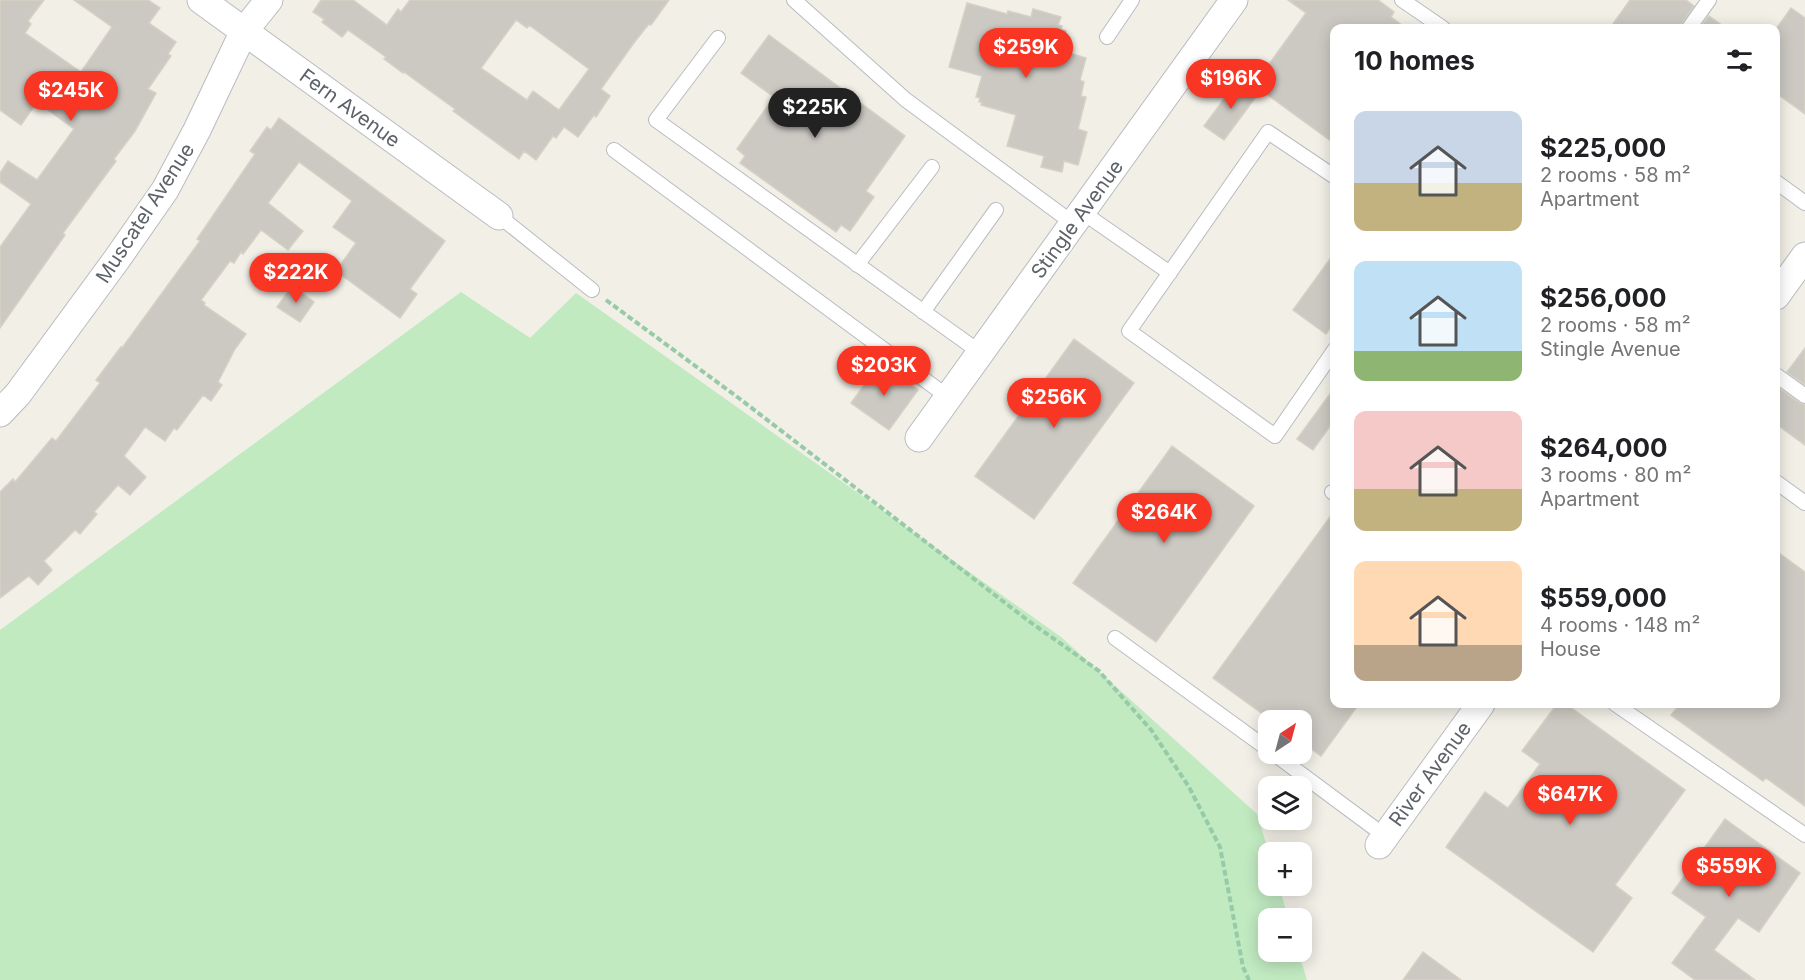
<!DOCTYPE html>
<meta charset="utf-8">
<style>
body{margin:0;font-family:Inter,sans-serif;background:#f2f2f2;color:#202124;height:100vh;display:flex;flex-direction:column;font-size:22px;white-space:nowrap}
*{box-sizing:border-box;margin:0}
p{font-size:20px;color:#757577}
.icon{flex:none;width:33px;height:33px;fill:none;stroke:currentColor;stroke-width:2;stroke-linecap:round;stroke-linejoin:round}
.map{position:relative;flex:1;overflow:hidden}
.sheet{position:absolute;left:1330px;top:24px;width:450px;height:684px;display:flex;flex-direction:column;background:#fff;border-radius:12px;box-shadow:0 3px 15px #0003}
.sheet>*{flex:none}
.needle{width:39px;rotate:36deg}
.fabs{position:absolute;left:1258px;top:710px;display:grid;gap:12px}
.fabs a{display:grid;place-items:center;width:54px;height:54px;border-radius:12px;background:#fff;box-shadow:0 3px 15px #0003;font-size:30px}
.price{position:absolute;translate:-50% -51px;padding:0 14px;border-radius:21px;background:#f93524;color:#fff;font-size:20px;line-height:39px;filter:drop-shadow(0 2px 3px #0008)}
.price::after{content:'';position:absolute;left:50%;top:36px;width:18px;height:14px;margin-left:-9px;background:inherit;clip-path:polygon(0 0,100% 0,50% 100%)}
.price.active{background:#222;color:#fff}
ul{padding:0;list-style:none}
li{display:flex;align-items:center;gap:18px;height:150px;padding:0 24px}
li span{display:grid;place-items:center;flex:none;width:168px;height:120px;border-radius:12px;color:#555}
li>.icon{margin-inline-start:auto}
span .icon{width:72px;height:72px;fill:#fffc;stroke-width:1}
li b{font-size:26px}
h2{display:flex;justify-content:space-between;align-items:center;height:72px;padding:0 24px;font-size:26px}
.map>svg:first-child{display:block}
</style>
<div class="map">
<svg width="1805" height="980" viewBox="0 0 1805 980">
<rect width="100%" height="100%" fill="#f1efe6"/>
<path fill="#c1eac1" d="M 461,292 L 530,338 L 576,293 L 1061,637 L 1257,814 L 1269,853 L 1269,885 L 1279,885 L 1288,918 L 1269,918 L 1269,951 L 1298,951 L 1307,980 L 0,980 L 0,630 Z"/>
<path fill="#ccc9c3" stroke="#d6d1c4" stroke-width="1.5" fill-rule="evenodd" d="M 0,0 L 44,0 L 28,21 L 31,24 L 25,33 L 81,72 L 112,27 L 74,0 L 148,0 L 160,8 L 149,23 L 176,42 L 168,54 L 171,56 L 148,89 L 156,93 L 135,131 L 114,159 L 116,161 L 63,233 L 65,235 L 0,328 L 0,247 L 31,204 L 0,182 L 0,173 L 8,161 L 37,180 L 74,129 L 37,102 L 21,125 L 0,110 Z
M 321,0 L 353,0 L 387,25 L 398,9 L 401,12 L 410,0 L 669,0 L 651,25 L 649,24 L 636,40 L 601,89 L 610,96 L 596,117 L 594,115 L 578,137 L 564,127 L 556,138 L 553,136 L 536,160 L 524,151 L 519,159 L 453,111 L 455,109 L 404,72 L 403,73 L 384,59 L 386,57 L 348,30 L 342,37 L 322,22 L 324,19 L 313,12 ZM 516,20 L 527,28 L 529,25 L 589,69 L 559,110 L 533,91 L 527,100 L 481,68 Z
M 1288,0 L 1378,0 L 1394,12 L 1391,17 L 1406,28 L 1335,28 L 1335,144 L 1254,85 L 1306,13 Z
M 1630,0 L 1686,0 L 1694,6 L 1682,23 L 1680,28 L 1610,28 Z
M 967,3 L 1007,14 L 1008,11 L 1031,17 L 1033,9 L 1061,17 L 1058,25 L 1062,26 L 1061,29 L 1066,31 L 1060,50 L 1086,58 L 1080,80 L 1084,82 L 1081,96 L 1086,97 L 1078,129 L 1087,132 L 1078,165 L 1064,161 L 1062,172 L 1041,167 L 1044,156 L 1007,146 L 1016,115 L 981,105 L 982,102 L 979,102 L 980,98 L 976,97 L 982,76 L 949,67 Z
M 1791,8 L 1805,18 L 1805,114 L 1776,93 L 1776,29 Z
M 1709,16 L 1726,28 L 1700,28 Z
M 769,35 L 905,136 L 866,191 L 874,197 L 850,231 L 841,225 L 836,232 L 740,163 L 745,156 L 737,149 L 774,97 L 741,73 Z
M 1238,80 L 1258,94 L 1224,140 L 1204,126 Z
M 279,118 L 445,241 L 410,289 L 417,294 L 400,318 L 336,271 L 356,243 L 333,227 L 352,201 L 299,162 L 268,203 L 303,231 L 288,250 L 261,230 L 243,254 L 241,252 L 234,263 L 230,261 L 201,300 L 205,303 L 204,305 L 246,334 L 235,349 L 218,382 L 222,385 L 211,401 L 203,395 L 177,430 L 174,428 L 165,441 L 145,427 L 124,456 L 146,477 L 130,495 L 118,485 L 94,512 L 97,514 L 80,534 L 75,530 L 44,561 L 52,570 L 38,585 L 29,576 L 0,598 L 0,492 L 13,479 L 15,482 L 52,438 L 56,441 L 100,383 L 96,380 L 121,347 L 122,348 L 200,241 L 197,239 L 255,154 L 250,151 L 267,127 L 271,130 Z
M 1335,252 L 1335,321 L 1326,334 L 1293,310 Z
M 292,286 L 314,302 L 300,322 L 277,307 Z
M 1074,339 L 1134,383 L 1034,519 L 975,476 Z
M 1805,348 L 1805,385 L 1787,372 Z
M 880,363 L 918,390 L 889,430 L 851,403 Z
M 1335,387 L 1335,419 L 1313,450 L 1297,439 Z
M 1777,387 L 1800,403 L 1805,405 L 1805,445 L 1776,424 Z
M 1172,446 L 1254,506 L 1156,642 L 1073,583 Z
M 1335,510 L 1335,704 L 1359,704 L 1321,756 L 1302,742 L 1302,720 L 1271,720 L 1213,678 Z
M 1776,551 L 1805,572 L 1805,806 L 1766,778 L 1763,781 L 1671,715 L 1680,704 L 1776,704 Z
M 1557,704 L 1566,704 L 1685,790 L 1615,885 L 1632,898 L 1593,952 L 1446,847 L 1485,792 L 1508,808 L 1540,764 L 1522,751 Z
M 1725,819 L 1800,873 L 1759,932 L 1738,918 L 1714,950 L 1755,980 L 1695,980 L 1672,963 L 1706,917 L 1672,893 Z
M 1423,952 L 1461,980 L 1403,980 Z"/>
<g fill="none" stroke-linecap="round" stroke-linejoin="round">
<g stroke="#b8bcc1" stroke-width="16">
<path id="lane" d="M 794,0 L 906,100 L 1074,224
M 1402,0 L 1443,28
M 1689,28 L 1709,0
M 1107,37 L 1132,0
M 718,38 L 656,120 L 981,353
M 614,150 L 948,397
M 1335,177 L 1268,132 L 1129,331 L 1275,436 L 1335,349
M 1776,182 L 1805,203
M 1082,212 L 1170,273
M 499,216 L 592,290
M 857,265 L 932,167
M 923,312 L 996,210
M 1776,375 L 1805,396
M 1776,482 L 1805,503
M 1332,492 L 1335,494
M 1115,638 L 1269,750
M 1615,704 L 1805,835
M 1273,753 L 1385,836"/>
</g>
<g stroke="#b8bcc1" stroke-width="29">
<path id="street" d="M 201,0 L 499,216
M 1776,296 L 1805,256
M 0,413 L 18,394 L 117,259 L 165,190 L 197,130 L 244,31 L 269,0
M 919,438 L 1234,0
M 1379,845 L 1481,704"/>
</g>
<path stroke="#97caa6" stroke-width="4" stroke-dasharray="6 3" stroke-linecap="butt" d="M 606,300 L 740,399 L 1026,619 L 1099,671 L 1152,731 L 1189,787 L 1220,847 L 1243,967 L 1249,980"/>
<use href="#lane" stroke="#fff" stroke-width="14"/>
<use href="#street" stroke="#fff" stroke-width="27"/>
</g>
<g text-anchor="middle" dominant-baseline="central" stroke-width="4.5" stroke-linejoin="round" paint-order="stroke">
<g font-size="20" fill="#5d6268" stroke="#fff">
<text transform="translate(350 108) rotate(36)">Fern Avenue</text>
<text transform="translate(145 213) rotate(-57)">Muscatel Avenue</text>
<text transform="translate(1077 219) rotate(-54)">Stingle Avenue</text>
<text transform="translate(1430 774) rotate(-54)">River Avenue</text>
</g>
</g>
</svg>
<div class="fabs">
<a><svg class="needle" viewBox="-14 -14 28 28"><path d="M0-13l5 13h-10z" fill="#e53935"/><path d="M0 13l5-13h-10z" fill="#757577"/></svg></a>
<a><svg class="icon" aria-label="layers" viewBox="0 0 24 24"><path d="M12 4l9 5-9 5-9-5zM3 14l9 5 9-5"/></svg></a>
<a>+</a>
<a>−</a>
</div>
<b class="price" style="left:1026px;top:79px">$259K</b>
<b class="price" style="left:1231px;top:110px">$196K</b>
<b class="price" style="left:71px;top:122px">$245K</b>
<b class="price active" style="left:815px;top:139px">$225K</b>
<b class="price" style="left:296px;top:304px">$222K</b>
<b class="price" style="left:884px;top:397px">$203K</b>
<b class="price" style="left:1054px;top:429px">$256K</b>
<b class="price" style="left:1164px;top:544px">$264K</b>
<b class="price" style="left:1570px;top:826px">$647K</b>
<b class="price" style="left:1729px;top:898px">$559K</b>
<section class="sheet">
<h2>10 homes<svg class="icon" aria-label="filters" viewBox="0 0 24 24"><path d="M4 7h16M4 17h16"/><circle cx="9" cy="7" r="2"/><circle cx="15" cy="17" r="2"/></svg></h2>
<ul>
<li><span style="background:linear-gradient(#c9d6e8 60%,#c2b280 0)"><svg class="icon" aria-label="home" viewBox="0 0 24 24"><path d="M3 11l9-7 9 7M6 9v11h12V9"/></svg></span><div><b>$225,000</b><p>2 rooms · 58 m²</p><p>Apartment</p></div></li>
<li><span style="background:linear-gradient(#bfe0f5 75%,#8fb573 0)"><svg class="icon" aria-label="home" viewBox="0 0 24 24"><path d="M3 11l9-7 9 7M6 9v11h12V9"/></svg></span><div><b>$256,000</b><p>2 rooms · 58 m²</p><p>Stingle Avenue</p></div></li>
<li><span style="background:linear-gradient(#f6c9c9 65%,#c2b280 0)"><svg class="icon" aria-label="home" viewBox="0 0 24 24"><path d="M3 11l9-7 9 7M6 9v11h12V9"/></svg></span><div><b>$264,000</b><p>3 rooms · 80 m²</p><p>Apartment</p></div></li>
<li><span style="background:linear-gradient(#ffd9b3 70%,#b9a48a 0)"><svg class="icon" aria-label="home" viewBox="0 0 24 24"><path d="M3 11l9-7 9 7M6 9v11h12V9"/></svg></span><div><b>$559,000</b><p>4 rooms · 148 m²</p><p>House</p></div></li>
</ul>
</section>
</div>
